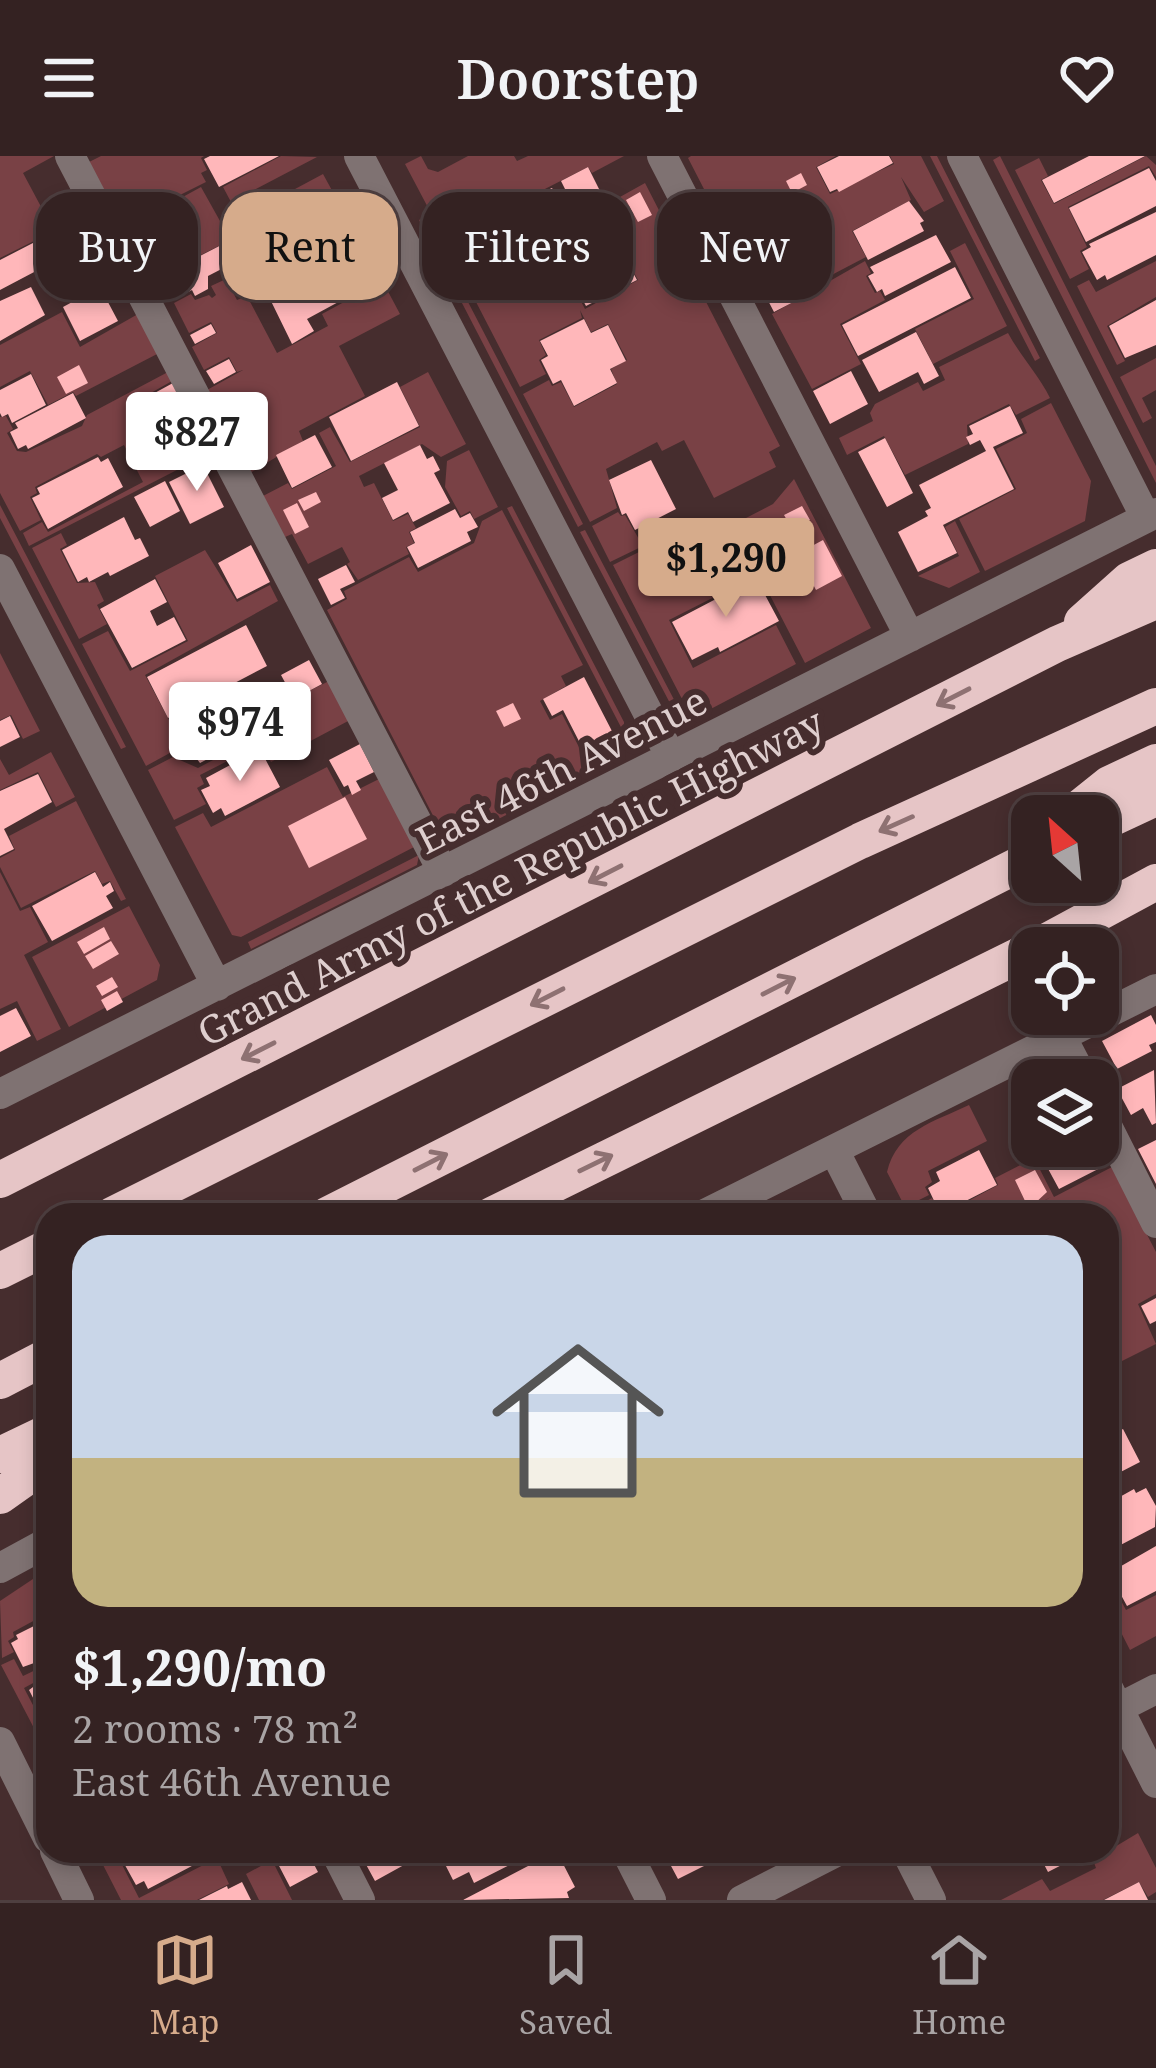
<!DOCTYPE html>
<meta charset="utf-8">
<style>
body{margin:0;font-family:"Noto Serif",serif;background:#3f2f2f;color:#f1f3f6;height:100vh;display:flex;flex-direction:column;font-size:45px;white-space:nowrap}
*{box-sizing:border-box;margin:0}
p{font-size:39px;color:#a9a4a5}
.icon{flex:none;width:66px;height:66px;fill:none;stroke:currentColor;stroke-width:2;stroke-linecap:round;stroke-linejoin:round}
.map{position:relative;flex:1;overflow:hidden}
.drawer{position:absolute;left:36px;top:1047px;width:1083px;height:660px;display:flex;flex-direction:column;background:#342222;border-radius:36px;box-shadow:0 6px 18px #0003,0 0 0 3px #4e3f40}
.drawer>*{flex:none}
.guide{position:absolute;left:36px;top:36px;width:1086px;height:108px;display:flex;gap:24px}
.needle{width:78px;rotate:333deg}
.tools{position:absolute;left:1011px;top:639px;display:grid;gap:24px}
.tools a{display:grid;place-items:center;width:108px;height:108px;border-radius:24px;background:#342222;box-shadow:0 6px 18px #0003,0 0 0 3px #4e3f40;font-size:60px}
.price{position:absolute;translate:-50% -102px;padding:0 27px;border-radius:12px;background:#fff;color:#222;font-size:39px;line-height:78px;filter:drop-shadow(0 3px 6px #0008)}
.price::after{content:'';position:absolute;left:50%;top:72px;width:36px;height:27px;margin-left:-18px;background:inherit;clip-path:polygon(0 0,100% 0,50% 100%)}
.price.on{background:#d6ab8b;color:#111}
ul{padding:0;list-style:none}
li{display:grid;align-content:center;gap:24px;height:636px;padding:0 36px}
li+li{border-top:3px solid #4e3f40}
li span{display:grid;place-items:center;height:372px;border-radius:36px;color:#555}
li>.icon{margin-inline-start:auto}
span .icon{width:216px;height:216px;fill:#fffc;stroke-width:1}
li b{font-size:51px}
.tag{padding:0 42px;border-radius:36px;background:#342222;box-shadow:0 6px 18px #0003,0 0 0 3px #4e3f40;font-size:42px;line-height:108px}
.tag.on{background:#d6ab8b;color:#111}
header{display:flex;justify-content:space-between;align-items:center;height:156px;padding:0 36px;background:#342222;font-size:54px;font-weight:600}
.tabs{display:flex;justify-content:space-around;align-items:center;height:168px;border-top:3px solid #4e3f40;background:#342222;font-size:33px;color:#a9a4a5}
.tabs a{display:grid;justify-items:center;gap:6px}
.tabs .on{color:#d6ab8b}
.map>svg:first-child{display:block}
</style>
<header><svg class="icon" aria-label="menu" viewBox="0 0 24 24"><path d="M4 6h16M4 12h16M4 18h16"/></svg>Doorstep<svg class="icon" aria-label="heart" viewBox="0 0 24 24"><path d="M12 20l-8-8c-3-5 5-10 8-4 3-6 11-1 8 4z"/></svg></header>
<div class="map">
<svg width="1156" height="1744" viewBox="0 0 1156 1744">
<rect width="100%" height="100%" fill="#462d2e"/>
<path fill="#794145" d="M 0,0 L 54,0 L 23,17 L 54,75 L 0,102 Z
M 101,0 L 204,0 L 201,2 L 207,14 L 201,17 L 206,26 L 144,57 L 138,47 L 116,59 L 89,6 Z
M 281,0 L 317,1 L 231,46 L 223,31 Z
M 421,0 L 428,13 L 438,16 L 468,0 L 514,0 L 517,5 L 528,0 L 624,0 L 592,17 L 588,11 L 539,36 L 537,34 L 462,72 L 469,87 L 452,97 L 405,8 Z
M 691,0 L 836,0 L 816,11 L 830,38 L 894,8 L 890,0 L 921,0 L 944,45 L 924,56 L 901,21 L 911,44 L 852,75 L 866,101 L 801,135 L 790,114 L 755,132 L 688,2 Z
M 930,0 L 937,0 L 1040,202 L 1035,205 Z
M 1000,0 L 1156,310 L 1156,327 L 993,4 Z
M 1146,0 L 1156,9 L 1156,21 L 1149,10 L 1068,51 L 1087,91 L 1080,95 L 1089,113 L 1070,123 L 1015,14 L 1039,2 L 1048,20 L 1041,24 L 1054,48 Z
M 323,18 L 346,60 L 341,63 L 336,56 L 252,103 L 240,79 L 199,100 L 192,88 L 153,108 L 151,105 L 189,85 L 170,48 L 201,31 L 220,65 L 274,36 L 282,40 Z
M 645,27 L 780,290 L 769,296 L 776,311 L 714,342 L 684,284 L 662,295 L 657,286 L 606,313 L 617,352 L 590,366 L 523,238 L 549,224 L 552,230 L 561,226 L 574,251 L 617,228 L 611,213 L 627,204 L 608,168 L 591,176 L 580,154 L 582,162 L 539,184 L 546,199 L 539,204 L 546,218 L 520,231 L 459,113 L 478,103 L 485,114 L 548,82 L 585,153 L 638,124 L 620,91 L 570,118 L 550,80 Z
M 424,61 L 583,368 L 578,371 L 419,64 Z
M 349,66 L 371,107 L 356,108 L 350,98 L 283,131 L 278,122 L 353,85 L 344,68 Z
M 965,87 L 1007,170 L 933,208 L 915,173 L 974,143 L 950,95 Z
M 865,105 L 871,117 L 866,120 L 875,137 L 880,135 L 885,144 L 840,168 L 861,208 L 812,233 L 772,158 Z
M 1156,105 L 1156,141 L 1107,170 L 1125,205 L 1117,209 L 1077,130 L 1089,124 L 1096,136 Z
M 375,111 L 400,158 L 339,190 L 365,240 L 299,275 L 303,285 L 250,317 L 207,234 L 243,214 L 237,216 L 229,201 L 204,214 L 192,191 L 217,177 L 211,166 L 189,177 L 174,147 L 191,138 L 195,144 L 209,139 L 212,142 L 216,139 L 211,130 L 226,123 L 237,144 L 247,140 L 277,197 L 328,170 L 322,158 L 368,133 L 362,119 Z
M 62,156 L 80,191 L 138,158 L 159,197 L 76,240 L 73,236 L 48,249 L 30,215 L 0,231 L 0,189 Z
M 1008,177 C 1021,201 1038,218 1050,242 L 1016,259 L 1009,248 L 967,269 L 968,288 L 905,319 L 884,280 L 847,299 L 839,282 L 873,265 L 870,257 L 875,248 L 918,226 L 923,235 L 945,224 L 939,211 Z
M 1156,202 L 1156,234 L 1142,242 L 1152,262 L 1143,267 L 1120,221 Z
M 168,216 L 172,225 L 135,246 L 150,273 L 168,263 L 176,278 L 192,269 L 208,298 L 29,390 L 23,377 L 42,366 L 48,376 L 143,326 L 124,289 L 101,301 L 97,298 L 35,331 L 37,337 L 30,341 L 41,364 L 20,375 L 0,337 L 0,261 L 6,260 L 13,273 L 7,277 L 17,295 L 26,296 L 82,270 L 87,259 Z
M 428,216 L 466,288 L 441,301 L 422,288 L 359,320 L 364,331 L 374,327 L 393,365 L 408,358 L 416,372 L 409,376 L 414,387 L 406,391 L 409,398 L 358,424 L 347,408 L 350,406 L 342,391 L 308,408 L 292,378 L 285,381 L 263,340 L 288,327 L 292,333 L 336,310 L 319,277 L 330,271 L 350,306 L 420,271 L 400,231 Z
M 1051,247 L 1091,325 L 1085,365 L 985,415 L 959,363 L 1016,333 L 996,293 L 1027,277 L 1021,263 Z
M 469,294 L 498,351 L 474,363 L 470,355 L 461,360 L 445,331 L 447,305 Z
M 794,323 L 871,472 L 805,507 L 759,418 L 734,430 L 709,381 L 773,348 Z
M 0,349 L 126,591 L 121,593 L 0,362 Z
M 512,350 L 624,566 L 624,577 L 507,352 Z
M 502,354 L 583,509 L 561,520 L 566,530 L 540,545 L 550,564 L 562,558 L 583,599 L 613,583 L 605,608 L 475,675 L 441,675 L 327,454 L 347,443 L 344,435 L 409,401 L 418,416 L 474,387 L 482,365 Z
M 618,356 L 621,360 L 625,359 L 643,390 L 610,406 L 592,370 Z
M 955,365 L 980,416 L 949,432 L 918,420 L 959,400 L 945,371 Z
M 585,374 L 680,555 L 672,551 L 580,376 Z
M 61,377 L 67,389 L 60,393 L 77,427 L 95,426 L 104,445 L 97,449 L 107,468 L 79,483 L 32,392 Z
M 645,393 L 666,434 L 719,407 L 732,432 L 669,464 L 693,512 L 776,469 L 796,508 L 705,556 L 682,543 L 613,409 Z
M 205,394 L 237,446 L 270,429 L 278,445 L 145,519 L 170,566 L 174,565 L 184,583 L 176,587 L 179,592 L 146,610 L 82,488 L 108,475 L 130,515 L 188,485 L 155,420 Z
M 0,497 L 40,575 L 23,583 L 11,559 L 0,564 Z
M 329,525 L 350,564 L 271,606 L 261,588 L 200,619 L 204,628 L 197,632 L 206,648 L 174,664 L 148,614 L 173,601 L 198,612 L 247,586 L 237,566 L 287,540 L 291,544 Z
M 51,596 L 75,641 L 56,651 L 38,616 L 0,634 L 0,603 L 9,619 Z
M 327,611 L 343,641 L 381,622 L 416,690 L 241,781 L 232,779 L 175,671 L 203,657 L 211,671 Z
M 76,645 L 126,743 L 121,745 L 110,725 L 102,728 L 95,715 L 21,752 L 0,711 L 0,702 L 15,694 L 9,680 Z
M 419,699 L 417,709 L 251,793 L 248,786 Z
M 0,716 L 20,755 L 30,751 L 48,786 L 24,799 L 61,873 L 37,885 L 17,845 L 0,853 Z
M 129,750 L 160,809 L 157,824 L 69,871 L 32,801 Z
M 969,949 L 987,985 L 928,1015 L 932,1026 L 925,1031 L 929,1039 L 905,1051 L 887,1016 C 897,974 934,966 969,949 Z
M 1034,1002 L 1054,1041 L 1112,1011 L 1156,1096 L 1156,1138 L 1138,1148 L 1156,1188 L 1108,1212 L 1107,1059 L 1020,1059 L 1051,1041 L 1016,1059 L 908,1059 L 906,1056 L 932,1042 L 942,1059 L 998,1029 L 995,1022 Z
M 48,1413 L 48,1457 L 13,1476 L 14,1481 L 8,1485 L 14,1496 L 2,1502 L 0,1445 Z
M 1118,1439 L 1126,1454 L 1156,1439 L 1156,1480 L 1130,1494 L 1107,1449 L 1107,1444 Z
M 14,1503 L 23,1520 L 48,1508 L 48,1519 L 24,1532 L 45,1572 L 36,1576 L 1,1509 Z
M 1138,1677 L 1156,1712 L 1156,1736 L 1148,1741 L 1139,1726 L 1103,1744 L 1001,1744 L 1042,1723 L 1050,1735 L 1096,1712 L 1093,1704 Z
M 116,1697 L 139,1742 L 217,1702 L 229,1728 L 197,1744 L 121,1744 L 101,1705 Z
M 272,1704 L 292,1744 L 259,1744 L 246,1718 Z"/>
<path fill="#ffb7ba" d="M 210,0 L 279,0 L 219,31 L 204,3 Z
M 839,0 L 889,0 L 893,7 L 839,36 L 837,33 L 830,36 L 817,11 Z
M 1089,0 L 1145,0 L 1054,47 L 1042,24 Z
M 588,11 L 605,45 L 578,59 L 561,25 Z
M 1149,12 L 1156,25 L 1156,50 L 1086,86 L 1069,52 Z
M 801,17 L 807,29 L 792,37 L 786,25 Z
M 552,32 L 570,65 L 484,113 L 478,101 L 469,105 L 463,94 L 474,88 L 466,72 Z
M 640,36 L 652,59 L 638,66 L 626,44 Z
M 909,45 L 924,65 L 920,67 L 924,75 L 868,104 L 853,75 Z
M 168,46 L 186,82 L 146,103 L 128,67 L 131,65 L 126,55 L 137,49 L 142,59 Z
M 1156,56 L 1156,99 L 1107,124 L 1105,119 L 1097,124 L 1082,96 L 1091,91 L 1089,88 Z
M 337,59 L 348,81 L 341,84 L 344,88 L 264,127 L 253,104 Z
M 62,72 L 74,95 L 0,134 L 0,104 Z
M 936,79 L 951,106 L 885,140 L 882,133 L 877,136 L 868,120 L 874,117 L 870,111 Z
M 229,85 L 239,104 L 208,120 L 208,133 L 195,140 L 192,134 L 171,145 L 152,110 L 192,89 L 198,101 Z
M 621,94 L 637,124 L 586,150 L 570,120 Z
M 349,99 L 366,131 L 307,163 L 314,175 L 292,188 L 269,141 L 338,101 L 340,104 Z
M 955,111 L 971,142 L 858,200 L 842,169 Z
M 790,116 L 803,141 L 774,156 L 761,131 Z
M 31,131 L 45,159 L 0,185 L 0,145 Z
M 100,131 L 118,165 L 80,185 L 63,151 Z
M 1156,144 L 1156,189 L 1125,202 L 1109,170 Z
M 584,163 L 591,177 L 608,169 L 626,205 L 610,213 L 617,227 L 574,250 L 561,224 L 553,228 L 541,204 L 548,200 L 540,185 Z
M 211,168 L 216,177 L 195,188 L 190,179 Z
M 916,176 L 939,220 L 924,228 L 918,216 L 879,236 L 862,204 Z
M 229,203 L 236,216 L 214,228 L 206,215 Z
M 79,209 L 88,227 L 66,238 L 57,221 Z
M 851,215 L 868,248 L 830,268 L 813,235 Z
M 31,218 L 46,249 L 12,267 L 8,258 L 2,261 L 0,257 L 0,234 Z
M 397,226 L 419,270 L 351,305 L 329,261 Z
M 173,227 L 194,266 L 176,276 L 169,261 L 151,271 L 138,246 Z
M 73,237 L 86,262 L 28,293 L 26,289 L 18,293 L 10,276 L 18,272 L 15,267 Z
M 1010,250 L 1023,277 L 993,291 L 1014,333 L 943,369 L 957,397 L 918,416 L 898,376 L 928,360 L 925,355 L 931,352 L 919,329 L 986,295 L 980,284 L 970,289 L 966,281 L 973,278 L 969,270 Z
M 315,279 L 332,311 L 292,332 L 276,299 Z
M 885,282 L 913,337 L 887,351 L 858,296 Z
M 420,289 L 427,303 L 433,300 L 440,314 L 434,317 L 450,347 L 413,366 L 408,356 L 393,364 L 382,342 L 398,334 L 384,307 Z
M 98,301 L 101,306 L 108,302 L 123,331 L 48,373 L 32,342 L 40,338 L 37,332 Z
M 651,304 L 676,353 L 635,374 L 626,357 L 622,359 L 609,324 Z
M 203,309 L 224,351 L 190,368 L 169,326 Z
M 165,325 L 180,355 L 150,371 L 134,341 Z
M 316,336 L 321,346 L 304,355 L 298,344 Z
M 297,347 L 309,371 L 295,378 L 283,354 Z
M 802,350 L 810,364 L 792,373 L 784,359 Z
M 455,353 L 460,362 L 470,357 L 478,371 L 467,376 L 471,385 L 418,412 L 407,391 L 415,387 L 410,376 Z
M 124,361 L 135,384 L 140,382 L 149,400 L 110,420 L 108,416 L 89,426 L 87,421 L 78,426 L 62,394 Z
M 697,366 L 717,405 L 668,431 L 648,392 L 667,383 L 665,379 Z
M 823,384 L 842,420 L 816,434 L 797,398 Z
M 251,389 L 270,426 L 237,443 L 218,407 Z
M 346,409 L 355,426 L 340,433 L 345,442 L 331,449 L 318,423 Z
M 756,422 L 779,465 L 720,496 L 718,491 L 692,504 L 672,466 Z
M 155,423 L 167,446 L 150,455 L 157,470 L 174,461 L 186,484 L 132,512 L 100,453 Z
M 246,469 L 267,510 L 168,562 L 147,521 Z
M 309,504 L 322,528 L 294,543 L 281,519 Z
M 584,521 L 614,579 L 584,595 L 563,554 L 552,560 L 543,543 Z
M 224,544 L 244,584 L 200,607 L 183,585 L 187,583 L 179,568 Z
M 513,547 L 521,563 L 504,571 L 496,555 Z
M 10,560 L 20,581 L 0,591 L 0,565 Z
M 360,588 L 374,616 L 356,625 L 361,634 L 352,639 L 348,629 L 344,631 L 329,604 Z
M 260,593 L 280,631 L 225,660 L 221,652 L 213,657 L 201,634 L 210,630 L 206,622 Z
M 38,618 L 52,646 L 4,673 L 14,693 L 0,700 L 0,635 Z
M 345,641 L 367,683 L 309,712 L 288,670 Z
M 95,716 L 103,731 L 110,726 L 114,735 L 106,740 L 113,752 L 52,785 L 32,750 Z
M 104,771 L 110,783 L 84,798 L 77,786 Z
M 111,785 L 119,798 L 93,813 L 85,800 Z
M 112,821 L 118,831 L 102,840 L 96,830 Z
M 117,835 L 123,846 L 107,855 L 101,844 Z
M 16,852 L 31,880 L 0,896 L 0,860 Z
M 1151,859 L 1156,869 L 1156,886 L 1149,889 L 1152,895 L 1117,913 L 1102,885 Z
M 1154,914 L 1156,967 L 1152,969 L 1143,952 L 1131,959 L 1117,933 Z
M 1156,984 L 1156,1028 L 1138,993 Z
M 1082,990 L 1098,990 L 1108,1008 L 1059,1033 L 1046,1009 Z
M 979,994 L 997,1029 L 954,1051 L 950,1044 L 937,1051 L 928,1032 L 940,1025 L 936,1016 Z
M 1035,1014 L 1047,1036 L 1033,1049 L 1031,1045 L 1026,1047 L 1015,1024 Z
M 1156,1142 L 1156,1165 L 1150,1168 L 1141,1150 Z
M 1123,1273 L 1140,1306 L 1107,1323 L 1107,1281 Z
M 1146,1332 L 1156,1350 L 1155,1371 L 1109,1395 L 1107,1348 L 1134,1333 L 1136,1337 Z
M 1156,1390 L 1156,1435 L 1127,1450 L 1109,1417 Z
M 48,1463 L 48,1502 L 23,1511 L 11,1487 L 18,1483 L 16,1479 Z
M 48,1520 L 48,1571 L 29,1534 Z
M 1107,1621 L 1121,1648 L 1107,1655 Z
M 130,1695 L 209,1695 L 211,1700 L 148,1733 L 144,1725 L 136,1729 L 121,1702 Z
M 299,1695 L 307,1695 L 318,1716 L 290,1731 L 277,1706 Z
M 377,1695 L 396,1695 L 404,1709 L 375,1725 L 363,1703 Z
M 476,1695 L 537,1695 L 474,1727 L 469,1716 L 453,1724 L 446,1710 Z
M 663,1695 L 734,1695 L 678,1723 Z
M 1037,1695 L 1089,1695 L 1048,1716 Z
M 549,1699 L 551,1703 L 559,1700 L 575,1731 L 567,1736 L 569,1742 L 463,1744 Z
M 242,1726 L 251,1744 L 199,1744 L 227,1730 L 228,1733 Z
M 1139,1726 L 1148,1744 L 1104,1744 Z"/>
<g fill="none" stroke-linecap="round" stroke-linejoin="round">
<path stroke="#7f7272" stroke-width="30" d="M 70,0 L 443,716
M 359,0 L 671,601
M 662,0 L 910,481
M 962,0 L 1146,362
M 0,413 L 217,830
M 1061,880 L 1084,924
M 0,938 L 1156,357
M 1098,952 L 1156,1067
M 834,994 L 867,1059
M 703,1059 L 1156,833
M 0,1412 L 48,1386
M 1107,1530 L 1156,1627
M 1107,1558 L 1156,1533
M 0,1586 L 48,1682
M 55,1695 L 79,1744
M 335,1695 L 360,1744
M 626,1695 L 651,1744
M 906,1695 L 931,1744
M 742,1744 L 838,1695"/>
<path stroke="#e6c5c6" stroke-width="36" d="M 1082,466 L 1129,424 L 1156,411
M 1069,660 L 1109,628 L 1156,606
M 1098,669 L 1156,642
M 1034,792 L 1156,726
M 0,1024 L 1057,488 L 1156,445
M 112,1059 L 860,685 L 1156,550
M 327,1059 L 1032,702
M 492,1059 L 1032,793
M 0,1115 L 48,1091
M 0,1225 L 48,1200
M 0,1299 L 48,1276
M 0,1340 L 48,1306"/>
</g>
<defs><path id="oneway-shaft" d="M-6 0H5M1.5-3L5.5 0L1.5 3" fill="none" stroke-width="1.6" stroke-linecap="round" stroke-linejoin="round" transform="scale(3)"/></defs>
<g stroke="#8e7172">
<use href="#oneway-shaft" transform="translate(953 541) rotate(153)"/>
<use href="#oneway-shaft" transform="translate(896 668) rotate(156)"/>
<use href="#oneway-shaft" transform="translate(605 718) rotate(153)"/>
<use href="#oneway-shaft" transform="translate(779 830) rotate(-27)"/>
<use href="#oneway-shaft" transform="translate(547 841) rotate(153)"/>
<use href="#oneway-shaft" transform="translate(258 895) rotate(153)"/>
<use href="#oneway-shaft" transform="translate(431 1006) rotate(-27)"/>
<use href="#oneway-shaft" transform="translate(596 1007) rotate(-26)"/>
</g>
<g text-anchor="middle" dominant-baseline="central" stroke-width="12" stroke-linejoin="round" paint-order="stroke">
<g font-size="39" fill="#decece" stroke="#462d2e">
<text transform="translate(561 613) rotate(-27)">East 46th Avenue</text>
<text transform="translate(510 720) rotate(-27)">Grand Army of the Republic Highway</text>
</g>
</g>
</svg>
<div class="tools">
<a><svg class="needle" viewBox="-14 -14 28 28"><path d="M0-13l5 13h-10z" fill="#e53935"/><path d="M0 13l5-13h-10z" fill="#a9a4a5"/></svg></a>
<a><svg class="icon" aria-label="locate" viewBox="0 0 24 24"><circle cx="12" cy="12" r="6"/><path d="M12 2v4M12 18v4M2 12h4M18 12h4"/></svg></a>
<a><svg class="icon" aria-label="layers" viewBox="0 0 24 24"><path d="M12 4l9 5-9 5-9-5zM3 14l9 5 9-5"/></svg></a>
</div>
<b class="price" style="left:197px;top:338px">$827</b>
<b class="price on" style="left:726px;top:464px">$1,290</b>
<b class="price" style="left:240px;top:628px">$974</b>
<div class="guide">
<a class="tag">Buy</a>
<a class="tag on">Rent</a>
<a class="tag">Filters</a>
<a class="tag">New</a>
</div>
<section class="drawer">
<ul>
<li><span style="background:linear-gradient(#c9d6e8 60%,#c2b280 0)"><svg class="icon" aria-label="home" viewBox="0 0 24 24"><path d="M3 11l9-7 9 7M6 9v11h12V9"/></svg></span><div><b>$1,290/mo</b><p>2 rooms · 78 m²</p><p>East 46th Avenue</p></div></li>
</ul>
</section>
</div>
<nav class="tabs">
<a class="on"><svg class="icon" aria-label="map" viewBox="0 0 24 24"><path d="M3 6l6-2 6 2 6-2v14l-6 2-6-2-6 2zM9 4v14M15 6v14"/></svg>Map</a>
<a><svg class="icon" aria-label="saved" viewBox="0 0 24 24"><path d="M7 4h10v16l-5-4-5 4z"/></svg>Saved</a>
<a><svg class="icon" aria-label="home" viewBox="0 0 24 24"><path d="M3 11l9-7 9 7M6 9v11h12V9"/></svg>Home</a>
</nav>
